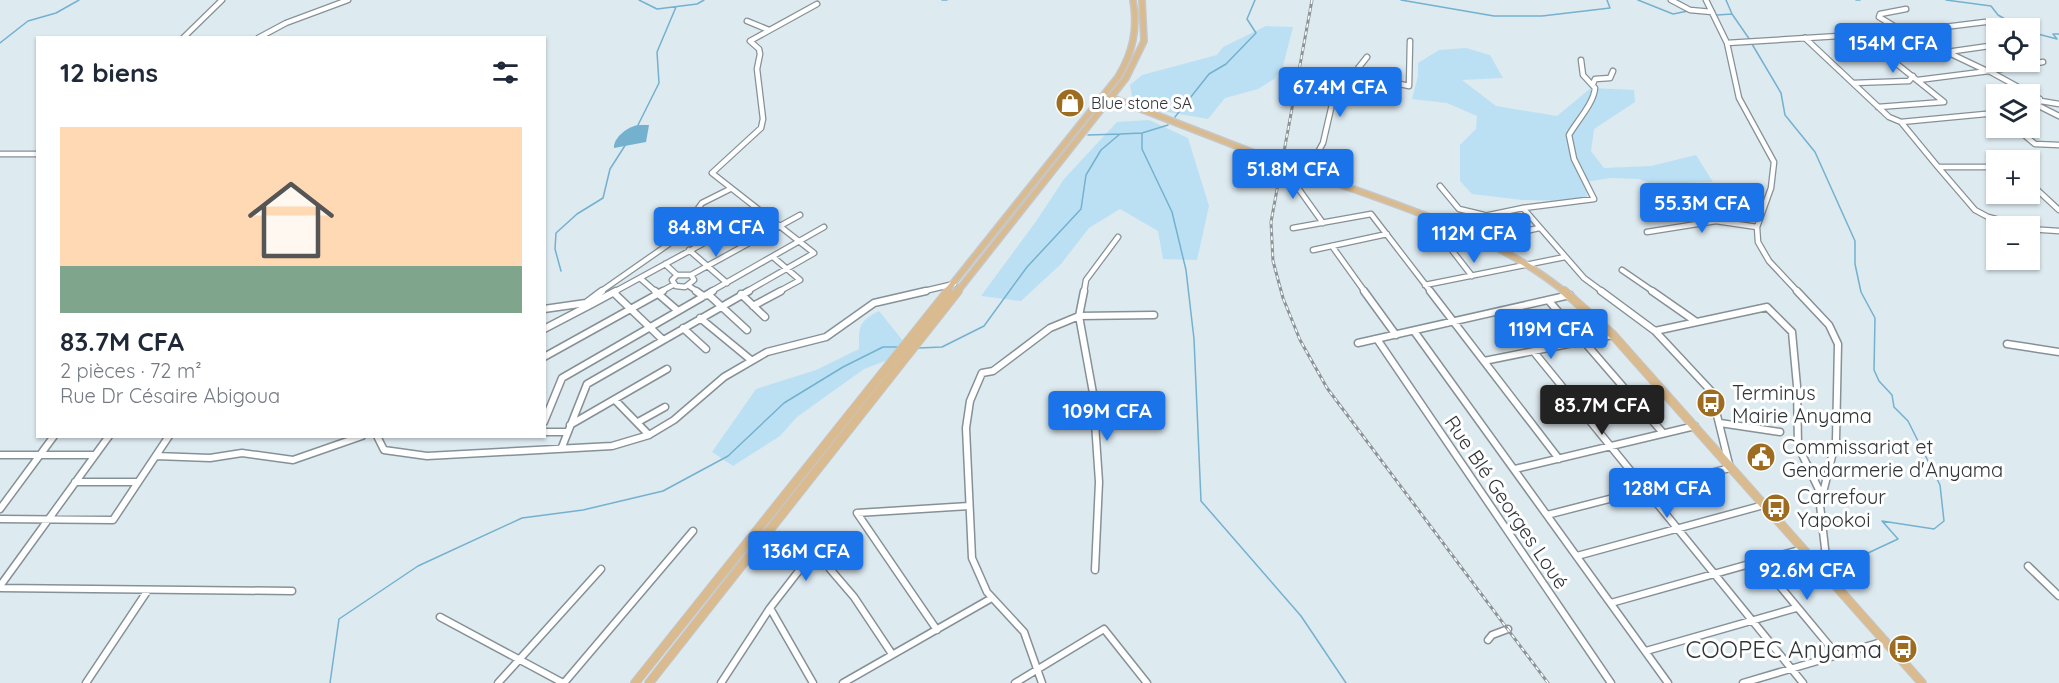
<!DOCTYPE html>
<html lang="fr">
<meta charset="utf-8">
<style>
body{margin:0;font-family:Quicksand,sans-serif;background:#f2f2f3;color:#1f2937;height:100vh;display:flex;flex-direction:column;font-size:22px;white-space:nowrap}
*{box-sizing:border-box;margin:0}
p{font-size:20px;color:#747a83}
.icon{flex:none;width:33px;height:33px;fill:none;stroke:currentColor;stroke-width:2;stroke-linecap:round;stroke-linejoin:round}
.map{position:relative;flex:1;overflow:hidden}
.details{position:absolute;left:36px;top:36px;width:510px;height:402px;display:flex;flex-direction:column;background:#fff;border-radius:0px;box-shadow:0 2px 4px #0004}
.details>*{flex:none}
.controls{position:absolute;left:1986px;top:18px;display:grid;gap:12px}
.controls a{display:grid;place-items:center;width:54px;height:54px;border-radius:0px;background:#fff;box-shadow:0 2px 4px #0004;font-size:30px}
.price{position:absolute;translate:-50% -51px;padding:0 14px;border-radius:6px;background:#1a73e8;color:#fff;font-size:20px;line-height:39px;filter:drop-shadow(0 2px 3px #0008)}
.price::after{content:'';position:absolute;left:50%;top:36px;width:18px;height:14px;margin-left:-9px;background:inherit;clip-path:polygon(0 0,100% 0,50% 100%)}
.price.on{background:#222;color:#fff}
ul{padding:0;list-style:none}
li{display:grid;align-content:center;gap:12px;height:318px;padding:0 24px}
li+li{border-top:2px solid #e0e1e3}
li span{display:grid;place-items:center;height:186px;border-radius:0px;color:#555}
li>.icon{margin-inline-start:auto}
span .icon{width:108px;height:108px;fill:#fffc;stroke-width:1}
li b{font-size:26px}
h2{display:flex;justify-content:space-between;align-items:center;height:72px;padding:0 24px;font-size:26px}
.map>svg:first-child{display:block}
</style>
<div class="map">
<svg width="2059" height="683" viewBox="0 0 2059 683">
<rect width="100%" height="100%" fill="#ddeaf0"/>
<path fill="#bce0f3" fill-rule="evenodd" d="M 1266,26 L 1293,27 L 1283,66 L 1274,79 L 1258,89 L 1225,98 L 1208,119 L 1162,111 L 1132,96 L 1130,85 L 1142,75 L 1217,55 L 1223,47 Z
M 1466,48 L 1490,55 L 1503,78 L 1462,80 L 1496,106 L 1557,116 L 1591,88 L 1634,90 L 1635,102 L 1594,129 L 1591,151 L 1604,168 L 1651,166 L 1696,155 L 1713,182 L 1686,183 L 1699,191 L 1699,198 L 1668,204 L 1654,200 L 1648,191 L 1674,183 L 1652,184 L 1639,179 L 1611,178 L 1585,182 L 1587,198 L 1568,201 L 1522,200 L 1472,194 L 1460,181 L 1460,145 L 1476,129 L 1477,116 L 1447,103 L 1412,99 L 1418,76 L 1418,63 L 1439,50 ZM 1685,186 L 1694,190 L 1695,196 L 1666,202 L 1652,195 L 1654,191 Z
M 1149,120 L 1188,138 L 1209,206 L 1197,260 L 1163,259 L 1158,231 L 1120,209 L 1089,228 L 1061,264 L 1021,301 L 981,296 L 1037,220 L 1064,179 L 1117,122 Z
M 879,311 L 904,342 L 888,360 L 864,369 L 797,417 L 780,436 L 733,466 L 712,452 L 756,389 L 816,370 L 859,349 C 859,326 858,322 879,311 Z"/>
<path fill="#74b1cf" d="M 639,125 L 649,125 L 646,142 L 614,148 C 613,138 628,126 639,125 Z"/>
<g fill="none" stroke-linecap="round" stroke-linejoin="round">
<path stroke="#74b1cf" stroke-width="1.5" d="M 639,0 L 657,9 L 697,4 L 704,0
M 942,0 L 947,0
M 1401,0 L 1494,16 L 1542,16 L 1610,8 L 1607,0
M 1638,0 L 1673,14 L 1688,11
M 1856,0 L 1860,0
M 1946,0 L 1991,6 L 1998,15 L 2021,28
M 1732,14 L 1750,40
M 1717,15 L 1732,14 L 1726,0
M 2030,32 L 2057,39 L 2053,34 L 2059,34
M 0,43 L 28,21 L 56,13 L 79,0
M 1752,44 L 1781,93 L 1785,115 L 1815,152 L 1855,241 L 1855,264 L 1861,292 L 1875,318 L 1874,370 L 1879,381 L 1892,395 L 1894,407 L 1908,421 L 1940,485 L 1944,521 L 1934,529 L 1882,521 L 1898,539 L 1853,560
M 1175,117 L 1209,74 L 1226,64 L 1256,33 L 1247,19 L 1255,0
M 638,125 L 659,83 L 657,52 L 676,7
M 1142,133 L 1142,149 L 1172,212 L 1186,270 L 1194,339 L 1201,501 L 1301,616 L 1346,683
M 1088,135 L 1120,134
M 561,271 L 555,249 L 556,233 L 577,214 L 603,198 L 610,169 L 626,144
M 919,348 L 942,347 L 984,326 L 1027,267 L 1081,209 L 1086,175 L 1101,150 L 1120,134 L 1142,133 L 1168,125
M 330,683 L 339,619 L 418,566 L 522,518 L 583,510 L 663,491 L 728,456 L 784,403 L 843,367 L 883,347 L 897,347"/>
<g stroke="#869197" stroke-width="7">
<path id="minor-far1" d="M 1671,0 L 1690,10 L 1712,12
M 1706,0 L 1727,43 L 1739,98 L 1774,162 L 1771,188 L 1757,227 L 1758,242 L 1769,261 L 1798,292
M 1906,9 L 1880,14 L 1879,17 L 1904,32 L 1985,22
M 747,21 L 769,30
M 1856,36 L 1887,56 L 1943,50
M 183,38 L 222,0
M 258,38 L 286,23 L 348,0
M 1805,38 L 1889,117 L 1901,122 L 1938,167 L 1996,167
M 1727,43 L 1904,32 L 1947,52 L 1996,45
M 1947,52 L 1987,71
M 1354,74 L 1409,86 L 1410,41
M 1918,80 L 1989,71
M 1853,83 L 1909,81 L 1913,76
M 1593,84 L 1595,79 L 1610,78 L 1613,71
M 2041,101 L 2059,104
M 2035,104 L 2059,116
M 2030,106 L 2039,103 L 2040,99 L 1989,71 L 2043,62
M 1878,107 L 1944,102 L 1887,56
M 1901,122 L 1996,113
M 2016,128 L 2035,144 L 2059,145
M 0,154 L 38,154
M 1289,166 L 1298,188 L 1323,223
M 1938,167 L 1975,210 L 1988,217 L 2022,226
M 1307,172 L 1323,143 L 1333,100 L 1367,57
M 2032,185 L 2059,210
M 1440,186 L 1459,209 L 1484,215
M 1523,208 L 1584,278 L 1603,292
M 1446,224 L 1523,208 L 1594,199 L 1574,159 L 1569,135 C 1577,121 1594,103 1595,88 L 1583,75 L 1581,60
M 1434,227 L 1472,276
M 1293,228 L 1371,214 L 1431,292
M 2030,229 L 2059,231
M 1647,232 L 1716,221 L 1757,227
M 1482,241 L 1539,228
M 1332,246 L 1365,292
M 689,250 L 727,283
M 1313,250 L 1387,234
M 773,257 L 800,280 L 778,292
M 665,264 L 677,275
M 1622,270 L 1654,292
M 677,275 L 691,275 L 694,280 L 685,287 L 676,286 L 672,280 Z
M 691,275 L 800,215
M 640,278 L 656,292
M 1425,285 L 1565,257
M 689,286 L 698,292
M 600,292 L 676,239 L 702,203 L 730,189
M 614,292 L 759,213
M 660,292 L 673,285
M 710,292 L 824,227
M 746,292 L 814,253 L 712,173 L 761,128 L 763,119 L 757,69 L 760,54 L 759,49 L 750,41 L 817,4
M 920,292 L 954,284
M 1084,292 L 1086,280 L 1118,237"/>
</g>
<g stroke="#869197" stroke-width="9">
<path id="minor" d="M 655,291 L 678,311
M 696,291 L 703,296 L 709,295 L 747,330
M 1084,291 L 1079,316 L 1093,393 L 1099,482 L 1095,570
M 1364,291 L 1396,335
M 1430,291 L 1559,459
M 1652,291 L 1695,321
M 1797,291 L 1829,325 L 1838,344 L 1836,440 L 1820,505 L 1826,557 L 1817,563
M 614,293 L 663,340
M 741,294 L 765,317
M 1549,301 L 1663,433
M 590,305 L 616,291
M 753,306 L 781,291
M 544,309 L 586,303 L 602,291
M 700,318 L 751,360
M 683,328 L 706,349
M 544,329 L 590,305 L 588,304
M 1414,331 L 1668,683
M 1655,331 L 1767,307 L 1792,332 L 1797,386 L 1798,446 L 1822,496
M 1377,339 L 1611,683
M 1358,343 L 1570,295
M 2007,344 L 2059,352
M 1534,352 L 1803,683
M 544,357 L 663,291
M 1484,361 L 1613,335
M 615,400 L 649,435
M 544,422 L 562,378 L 713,291
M 638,422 L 665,407
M 1720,423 L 1780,432
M 570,425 L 667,369
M 544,432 L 567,432
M 377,436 L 384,450 L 427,456 L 612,446 L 649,435 L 674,420 L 724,377 L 767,352 L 826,337 L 874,303 L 926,291
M 562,447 L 587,384 L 749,291
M 0,455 L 95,455
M 156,456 L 210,458 L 242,453 L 293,460 L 362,436
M 1515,469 L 1695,426
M 75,482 L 137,482
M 0,509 L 54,436
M 857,513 L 937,630
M 857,513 L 969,506
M 1547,515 L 1730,468 L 1711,391 L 1655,331 L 1601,291
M 0,519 L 113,520 L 169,436
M 1577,556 L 1764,505
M 1759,561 L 1837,655
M 2028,566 L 2059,596
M 0,586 L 109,436
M 0,588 L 292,591
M 1611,603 L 1803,549
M 770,608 L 813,683
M 440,617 L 563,683
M 1488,640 L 1492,635 L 1508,629
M 1646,651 L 1796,608
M 86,683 L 148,590
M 498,683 L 601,569
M 564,683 L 693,531
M 721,683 L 770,608 L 815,550 L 822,552 L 830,569 L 854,597 L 892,654
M 843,683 L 990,599
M 1015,683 L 1104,629 L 1147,683
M 1042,683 L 1024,632 L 987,592 L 972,558 L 966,428 L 970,401 L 982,373 L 993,371 L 1050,328 L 1079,316 L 1154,315
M 1743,683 L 1885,641"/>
</g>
<g stroke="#c5c6c7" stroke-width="8">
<path id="major-far1" d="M 1110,97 L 1275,161
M 1286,165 C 1381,201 1485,227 1565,292
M 946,292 L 1118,77 C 1133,52 1138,29 1133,0
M 957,292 L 1126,78 L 1144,41 L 1142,0"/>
</g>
<g stroke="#c5c6c7" stroke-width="10">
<path id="major" d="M 1564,291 L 1613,335 L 1922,683
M 635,683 L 948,291
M 649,683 L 958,291"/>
</g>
<use href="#minor-far1" stroke="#fff" stroke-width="4.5"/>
<use href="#minor" stroke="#fff" stroke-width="6"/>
<use href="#major-far1" stroke="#dabb8f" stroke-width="5"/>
<use href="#major" stroke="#dabb8f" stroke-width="8"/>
<g stroke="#8b9499" stroke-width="3">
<path id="rail" d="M 1312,0 L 1271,222 L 1273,261 L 1283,298 L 1300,340 L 1327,388 L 1548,683"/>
</g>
<use href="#rail" stroke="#fff" stroke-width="1.5" stroke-dasharray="4" stroke-linecap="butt"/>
<g stroke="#c5c6c7" stroke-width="8" stroke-linecap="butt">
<path id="major-bridge" d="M 1275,161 L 1286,165"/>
</g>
<use href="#major-bridge" stroke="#dabb8f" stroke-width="5"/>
</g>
<defs>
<g id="shop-disc" transform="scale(1.5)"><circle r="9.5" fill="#9d6c20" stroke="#fff"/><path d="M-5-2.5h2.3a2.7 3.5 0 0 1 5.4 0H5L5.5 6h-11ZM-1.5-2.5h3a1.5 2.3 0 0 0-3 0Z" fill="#fff"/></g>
<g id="bus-disc" transform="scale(1.5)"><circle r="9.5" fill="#9d6c20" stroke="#fff"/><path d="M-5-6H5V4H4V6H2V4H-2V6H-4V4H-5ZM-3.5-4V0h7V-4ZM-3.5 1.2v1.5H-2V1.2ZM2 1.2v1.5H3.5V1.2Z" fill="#fff"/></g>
<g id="civic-disc" transform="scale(1.5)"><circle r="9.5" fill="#9d6c20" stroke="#fff"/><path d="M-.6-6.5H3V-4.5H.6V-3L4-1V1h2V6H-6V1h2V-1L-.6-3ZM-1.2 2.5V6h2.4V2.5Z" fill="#fff"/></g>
</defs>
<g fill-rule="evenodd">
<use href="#shop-disc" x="1070" y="103"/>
<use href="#bus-disc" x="1711" y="403"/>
<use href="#civic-disc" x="1761" y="457"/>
<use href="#bus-disc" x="1776" y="508"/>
<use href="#bus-disc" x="1903" y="649"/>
</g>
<g text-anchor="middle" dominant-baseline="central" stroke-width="6" stroke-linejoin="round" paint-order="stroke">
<g font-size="16" fill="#303538" stroke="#fff" text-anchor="start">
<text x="1091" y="103">Blue stone SA</text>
</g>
<g font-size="20" fill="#303538" stroke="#fff" text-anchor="start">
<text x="1732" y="392">Terminus<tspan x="1732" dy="23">Mairie Anyama</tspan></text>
<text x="1782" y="446">Commissariat et<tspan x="1782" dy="23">Gendarmerie d'Anyama</tspan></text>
<text x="1797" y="496">Carrefour<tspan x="1797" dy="23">Yapokoi</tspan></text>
</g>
<g font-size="20" fill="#303538" stroke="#fff">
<text transform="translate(1507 502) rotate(56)">Rue Blé Georges Loué</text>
</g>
<g font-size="24" fill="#303538" stroke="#fff" text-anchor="end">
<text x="1882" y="649">COOPEC Anyama</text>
</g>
</g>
</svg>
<div class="controls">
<a><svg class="icon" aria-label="locate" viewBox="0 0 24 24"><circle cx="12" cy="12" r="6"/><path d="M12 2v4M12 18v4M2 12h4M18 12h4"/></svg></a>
<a><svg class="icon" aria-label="layers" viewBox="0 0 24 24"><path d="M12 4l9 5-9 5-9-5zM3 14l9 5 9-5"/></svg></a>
<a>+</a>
<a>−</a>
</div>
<b class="price" style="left:1893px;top:74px">154M CFA</b>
<b class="price" style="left:1340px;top:118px">67.4M CFA</b>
<b class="price" style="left:1293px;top:200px">51.8M CFA</b>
<b class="price" style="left:1702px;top:234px">55.3M CFA</b>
<b class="price" style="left:716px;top:258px">84.8M CFA</b>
<b class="price" style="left:1474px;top:264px">112M CFA</b>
<b class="price" style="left:1551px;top:360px">119M CFA</b>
<b class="price on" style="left:1602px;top:436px">83.7M CFA</b>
<b class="price" style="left:1107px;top:442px">109M CFA</b>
<b class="price" style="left:1667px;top:519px">128M CFA</b>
<b class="price" style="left:806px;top:582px">136M CFA</b>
<b class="price" style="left:1807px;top:601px">92.6M CFA</b>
<section class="details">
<h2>12 biens<svg class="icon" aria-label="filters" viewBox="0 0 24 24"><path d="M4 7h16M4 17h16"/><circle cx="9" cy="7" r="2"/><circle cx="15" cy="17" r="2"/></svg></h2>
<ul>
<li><span style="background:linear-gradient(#ffd9b3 75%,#7fa58c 0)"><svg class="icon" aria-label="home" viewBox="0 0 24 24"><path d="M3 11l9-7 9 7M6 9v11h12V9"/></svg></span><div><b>83.7M CFA</b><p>2 pièces · 72 m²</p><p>Rue Dr Césaire Abigoua</p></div></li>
</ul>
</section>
</div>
